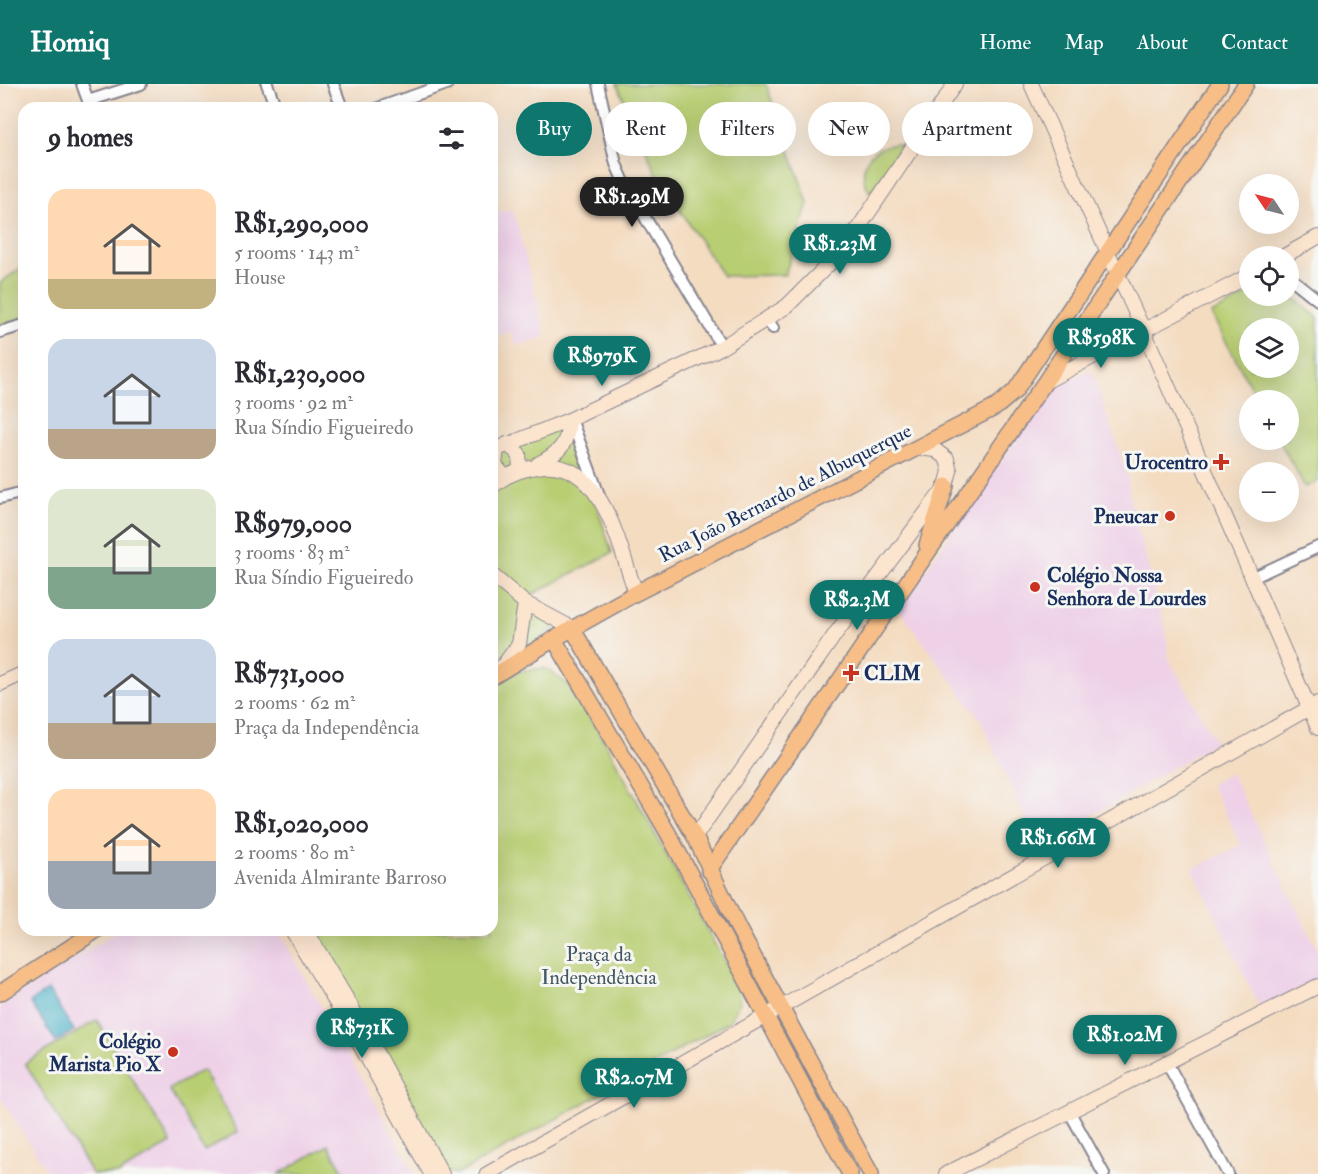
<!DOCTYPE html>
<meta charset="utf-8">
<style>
body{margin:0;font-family:"IM FELL Double Pica",serif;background:#f7f7f7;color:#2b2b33;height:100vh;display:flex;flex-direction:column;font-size:22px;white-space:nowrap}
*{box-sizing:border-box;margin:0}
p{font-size:20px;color:#7c7c81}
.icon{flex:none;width:33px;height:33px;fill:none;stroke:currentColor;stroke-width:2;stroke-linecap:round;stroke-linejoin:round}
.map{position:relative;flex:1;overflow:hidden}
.sheet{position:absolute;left:18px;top:18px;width:480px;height:834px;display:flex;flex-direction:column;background:#fff;border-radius:18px;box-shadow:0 6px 24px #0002}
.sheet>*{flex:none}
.guide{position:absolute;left:516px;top:18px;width:570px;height:54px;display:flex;gap:12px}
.needle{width:39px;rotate:305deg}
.buttons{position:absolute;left:1239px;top:90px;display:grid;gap:12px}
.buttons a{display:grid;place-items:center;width:60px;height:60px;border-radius:50%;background:#fff;box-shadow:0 6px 24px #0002;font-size:30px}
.price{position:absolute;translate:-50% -51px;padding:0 14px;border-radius:21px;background:#0f766e;color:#fff;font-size:20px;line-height:39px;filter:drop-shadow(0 2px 3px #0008)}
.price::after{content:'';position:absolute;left:50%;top:36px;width:18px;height:14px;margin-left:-9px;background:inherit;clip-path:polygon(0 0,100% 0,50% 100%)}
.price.active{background:#222;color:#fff}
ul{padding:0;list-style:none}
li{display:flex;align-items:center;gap:18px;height:150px;padding:0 30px}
li span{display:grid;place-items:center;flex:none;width:168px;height:120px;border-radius:18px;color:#555}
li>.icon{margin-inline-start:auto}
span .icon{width:72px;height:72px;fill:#fffc;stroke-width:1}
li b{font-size:26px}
h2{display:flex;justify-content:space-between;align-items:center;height:72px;padding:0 30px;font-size:26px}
.pill{padding:0 21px;border-radius:27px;background:#fff;box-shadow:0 6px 24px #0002;font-size:21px;line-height:54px}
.pill.active{background:#0f766e;color:#fff}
header{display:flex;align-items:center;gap:36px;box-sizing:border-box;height:84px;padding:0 30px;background:#0f766e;color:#fff}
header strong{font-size:28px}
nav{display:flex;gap:33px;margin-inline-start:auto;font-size:21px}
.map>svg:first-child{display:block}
</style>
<header>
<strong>Homiq</strong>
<nav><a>Home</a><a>Map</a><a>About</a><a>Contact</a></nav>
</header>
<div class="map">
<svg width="1318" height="1090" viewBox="0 0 1318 1090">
<rect width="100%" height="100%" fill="#f6f6f2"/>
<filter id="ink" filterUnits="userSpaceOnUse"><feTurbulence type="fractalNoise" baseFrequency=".0167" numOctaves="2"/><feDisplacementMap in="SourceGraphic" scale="12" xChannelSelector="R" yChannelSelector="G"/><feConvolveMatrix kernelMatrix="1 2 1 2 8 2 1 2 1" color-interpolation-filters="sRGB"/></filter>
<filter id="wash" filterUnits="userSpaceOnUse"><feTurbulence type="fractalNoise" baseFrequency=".008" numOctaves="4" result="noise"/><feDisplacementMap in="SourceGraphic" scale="24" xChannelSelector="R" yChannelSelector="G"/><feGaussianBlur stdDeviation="1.35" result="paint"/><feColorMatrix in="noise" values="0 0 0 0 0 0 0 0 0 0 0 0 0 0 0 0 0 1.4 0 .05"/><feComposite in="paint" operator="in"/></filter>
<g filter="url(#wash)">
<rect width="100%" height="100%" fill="#f4dcc1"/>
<path fill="#eed0e7" d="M 513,125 L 546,253 L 516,261 L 512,248 L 492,253 L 492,130 Z
M 1092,287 L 1127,391 L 1130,415 L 1166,547 L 1169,575 L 1216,658 L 1039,763 L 980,635 L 899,525 L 1050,307 L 1068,294 Z
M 1231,689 L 1318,868 L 1318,895 L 1260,924 L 1193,785 L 1241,761 L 1211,700 Z
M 119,846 L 278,846 L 415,1090 L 49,1090 L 0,1013 L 0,923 Z"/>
<path fill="#b8ce72" stroke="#6a7e68" stroke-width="1.5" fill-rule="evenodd" d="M 617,0 L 766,0 L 808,119 L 785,191 L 723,192 L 657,91 Z
M 896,60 L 901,62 L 870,109 C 855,84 868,63 896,60 Z
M 24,182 L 24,234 L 0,241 L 0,199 Z
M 1249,210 L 1289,210 L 1318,234 L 1318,398 L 1305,403 L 1279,356 L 1288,356 L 1288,316 L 1258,316 L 1211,230 ZM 1288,244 L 1288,284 L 1250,284 L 1250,244 Z
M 569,336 L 612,469 L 529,512 L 556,544 L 492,585 L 492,370 Z
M 545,584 L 568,600 L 605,658 L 737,901 L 740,918 L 729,938 L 458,1090 L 445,1087 L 313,846 L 492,846 L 492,604 L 518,587 Z
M 97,936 L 171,1059 L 119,1090 L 92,1090 L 25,979 Z
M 203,986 L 238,1048 L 204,1067 L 169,1005 Z
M 328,1061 L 345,1090 L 279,1090 Z"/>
<path fill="#4ab1c9" stroke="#327094" stroke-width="1.5" d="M 48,906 L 74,946 L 56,958 L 30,918 Z"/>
</g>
<g filter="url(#ink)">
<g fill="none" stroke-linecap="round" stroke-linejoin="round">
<g stroke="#888690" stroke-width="14">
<path id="street" d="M 82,0 L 90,22
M 267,0 L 276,24
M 333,0 L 342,24
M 598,0 L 616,80 L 624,98 L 722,263
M 88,17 L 141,0
M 378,24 L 447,0
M 1288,192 L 1318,216
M 767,236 L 773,244
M 0,248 L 24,241
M 571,335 L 599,411
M 0,414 L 24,408
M 1252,494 L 1318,463
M 1167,979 L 1228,1090
M 1069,1027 L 1104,1090"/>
</g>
<g stroke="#888690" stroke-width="16">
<path id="secondary" d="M 1031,0 L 1143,245 L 1318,644
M 1284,172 L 1318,153
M 1045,298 L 1250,191
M 507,360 L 519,370 L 520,386
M 497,364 L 495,381 L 505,393
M 492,367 L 569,336 L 722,263 L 787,222 L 834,175 L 857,146 L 955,0
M 538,380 C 559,369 568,361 569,336
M 492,403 C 506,390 524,384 543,382 C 604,377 619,464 636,509
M 492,491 L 525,519 L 572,544
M 499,587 L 519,560 L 525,519
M 0,600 L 24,589
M 695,753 L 836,549 L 946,402 L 950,387 L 947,375 L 935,366 L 919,364
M 292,846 L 343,930 L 431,1090
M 306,846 L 352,924 L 442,1090
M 487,1090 L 1318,619
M 946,1090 L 1318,902"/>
</g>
<g stroke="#888690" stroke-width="18">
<path id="primary" d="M 927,461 L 946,402
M 572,544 L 695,753 L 738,844 L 871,1090
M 492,593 L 554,555
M 709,786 L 1045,298 L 1246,0
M 0,909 L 97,846
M 850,1090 L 668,749 L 554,555 L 636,509 L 996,323 L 1015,307 L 1220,0"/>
</g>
<use href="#street" stroke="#fff" stroke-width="10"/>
<use href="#secondary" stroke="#fce5cf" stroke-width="14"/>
<use href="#primary" stroke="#f7be87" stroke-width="15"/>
</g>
</g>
<g fill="#c8321e" stroke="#f6f6f2" stroke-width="2">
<path d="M1218 369h6v6h6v6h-6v6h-6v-6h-6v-6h6z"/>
<circle cx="1170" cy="432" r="6"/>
<circle cx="1035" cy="503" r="6"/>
<path d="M848 580h6v6h6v6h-6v6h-6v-6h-6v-6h6z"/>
<circle cx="173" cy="968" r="6"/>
</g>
<g text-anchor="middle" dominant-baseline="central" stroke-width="6" stroke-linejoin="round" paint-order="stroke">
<g font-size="20" font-weight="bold" fill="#1b2f5e" stroke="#f6f6f2" text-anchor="end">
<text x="1208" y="378">Urocentro</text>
<text x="1158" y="432">Pneucar</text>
<text x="1047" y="491" text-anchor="start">Colégio Nossa<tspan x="1047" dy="23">Senhora de Lourdes</tspan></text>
<text x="864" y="589" text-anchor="start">CLIM</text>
<text x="161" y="957">Colégio<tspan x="161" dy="23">Marista Pio X</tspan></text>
</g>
<g font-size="20" fill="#1b2f5e" stroke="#f6f6f2">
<text transform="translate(785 409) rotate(-27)">Rua João Bernardo de Albuquerque</text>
</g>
<g font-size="20" fill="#425763" stroke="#f6f6f2">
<text x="599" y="870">Praça da<tspan x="599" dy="23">Independência</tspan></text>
</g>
</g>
</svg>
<div class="buttons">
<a><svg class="needle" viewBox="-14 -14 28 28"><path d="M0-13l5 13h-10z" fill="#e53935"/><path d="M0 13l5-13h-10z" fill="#7c7c81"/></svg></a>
<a><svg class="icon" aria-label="locate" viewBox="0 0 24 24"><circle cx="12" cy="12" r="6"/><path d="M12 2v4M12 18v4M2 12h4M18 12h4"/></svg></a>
<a><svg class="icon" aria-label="layers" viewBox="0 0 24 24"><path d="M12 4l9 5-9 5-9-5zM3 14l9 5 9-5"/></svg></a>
<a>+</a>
<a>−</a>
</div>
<b class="price active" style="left:632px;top:144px">R$1.29M</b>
<b class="price" style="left:840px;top:191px">R$1.23M</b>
<b class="price" style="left:1101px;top:285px">R$598K</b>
<b class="price" style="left:602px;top:303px">R$979K</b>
<b class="price" style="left:857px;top:547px">R$2.3M</b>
<b class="price" style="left:1058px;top:785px">R$1.66M</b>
<b class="price" style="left:362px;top:975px">R$731K</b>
<b class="price" style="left:1125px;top:982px">R$1.02M</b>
<b class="price" style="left:634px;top:1025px">R$2.07M</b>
<div class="guide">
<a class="pill active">Buy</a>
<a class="pill">Rent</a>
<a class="pill">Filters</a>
<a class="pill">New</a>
<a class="pill">Apartment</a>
</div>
<section class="sheet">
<h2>9 homes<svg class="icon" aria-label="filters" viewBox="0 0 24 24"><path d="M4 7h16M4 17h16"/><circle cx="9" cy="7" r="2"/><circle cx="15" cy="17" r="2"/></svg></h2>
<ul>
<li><span style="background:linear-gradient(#ffd9b3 75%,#c2b280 0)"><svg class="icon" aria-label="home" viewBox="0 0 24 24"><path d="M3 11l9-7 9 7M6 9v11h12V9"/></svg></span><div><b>R$1,290,000</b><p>5 rooms · 143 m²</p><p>House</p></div></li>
<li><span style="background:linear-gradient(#c9d6e8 75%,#b9a48a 0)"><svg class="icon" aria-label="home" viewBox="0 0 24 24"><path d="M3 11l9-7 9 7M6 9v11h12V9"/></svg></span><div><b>R$1,230,000</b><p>3 rooms · 92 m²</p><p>Rua Síndio Figueiredo</p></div></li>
<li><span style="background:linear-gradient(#dfe7d0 65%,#7fa58c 0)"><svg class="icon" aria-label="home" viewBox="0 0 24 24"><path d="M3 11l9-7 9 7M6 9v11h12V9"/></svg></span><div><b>R$979,000</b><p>3 rooms · 83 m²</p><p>Rua Síndio Figueiredo</p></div></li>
<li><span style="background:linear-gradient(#c9d6e8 70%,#b9a48a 0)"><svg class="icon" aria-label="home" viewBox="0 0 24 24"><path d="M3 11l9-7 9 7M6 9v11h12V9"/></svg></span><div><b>R$731,000</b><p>2 rooms · 62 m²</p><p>Praça da Independência</p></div></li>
<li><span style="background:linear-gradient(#ffd9b3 60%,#9aa5b1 0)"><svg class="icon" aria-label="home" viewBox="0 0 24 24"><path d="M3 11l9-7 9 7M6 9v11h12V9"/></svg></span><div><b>R$1,020,000</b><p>2 rooms · 80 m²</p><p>Avenida Almirante Barroso</p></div></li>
</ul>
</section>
</div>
